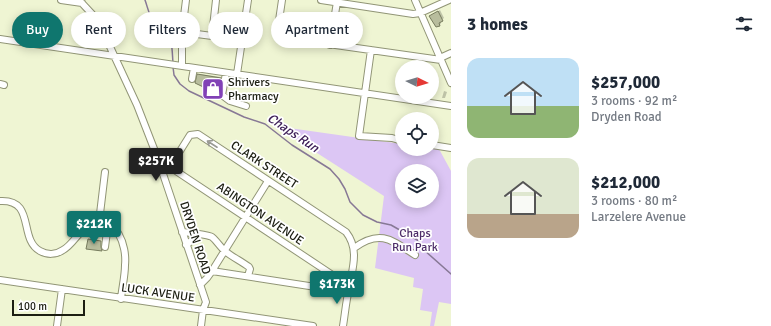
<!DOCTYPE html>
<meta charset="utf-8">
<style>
body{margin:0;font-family:Signika,sans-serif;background:#f2f2f3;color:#1f2937;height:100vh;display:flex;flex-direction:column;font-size:15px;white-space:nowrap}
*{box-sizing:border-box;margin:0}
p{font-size:13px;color:#747a83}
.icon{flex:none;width:22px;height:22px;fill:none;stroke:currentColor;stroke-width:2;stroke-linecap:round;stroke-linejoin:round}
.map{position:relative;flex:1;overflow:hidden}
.sheet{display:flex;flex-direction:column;background:#fff;width:320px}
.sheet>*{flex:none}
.guide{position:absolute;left:12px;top:12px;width:379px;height:36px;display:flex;gap:8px}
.needle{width:26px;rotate:95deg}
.buttons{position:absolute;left:395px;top:60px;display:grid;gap:8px}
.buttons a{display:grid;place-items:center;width:44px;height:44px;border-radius:50%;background:#fff;box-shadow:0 2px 10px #0003;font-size:20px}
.scale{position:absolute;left:12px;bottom:10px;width:73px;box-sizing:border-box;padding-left:4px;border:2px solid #1c1e12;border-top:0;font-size:11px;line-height:14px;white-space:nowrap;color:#1c1e12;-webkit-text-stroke:3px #fff;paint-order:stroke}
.price{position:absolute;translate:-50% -34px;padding:0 9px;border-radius:4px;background:#0f766e;color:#fff;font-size:13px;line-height:26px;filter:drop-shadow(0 1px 2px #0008)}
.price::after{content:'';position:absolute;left:50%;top:24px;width:12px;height:9px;margin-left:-6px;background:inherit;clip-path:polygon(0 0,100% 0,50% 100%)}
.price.active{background:#222;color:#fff}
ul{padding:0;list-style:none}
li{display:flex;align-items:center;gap:12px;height:100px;padding:0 16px}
li span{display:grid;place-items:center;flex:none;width:112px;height:80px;border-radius:12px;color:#555}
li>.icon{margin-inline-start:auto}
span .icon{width:48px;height:48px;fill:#fffc;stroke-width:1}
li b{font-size:17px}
h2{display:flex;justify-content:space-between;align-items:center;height:48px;padding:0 16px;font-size:17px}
.chip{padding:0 14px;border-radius:18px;background:#fff;box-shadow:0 2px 10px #0003;font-size:14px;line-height:36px}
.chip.active{background:#0f766e;color:#fff}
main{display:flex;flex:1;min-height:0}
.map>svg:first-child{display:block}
</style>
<main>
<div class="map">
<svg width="451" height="326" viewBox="0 0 451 326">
<rect width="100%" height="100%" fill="#eff5d3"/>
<path fill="#dcc6f4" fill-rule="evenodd" d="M 275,126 L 402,144 L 402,149 L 439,149 L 451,171 L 451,304 L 439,302 L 434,326 L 430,326 L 432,312 L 420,310 L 423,289 L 413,287 L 414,278 L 375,268 L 384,196 ZM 402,171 L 432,171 L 432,201 L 402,201 Z"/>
<path fill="#0003" d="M 440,10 L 444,18 L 440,21 L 441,23 L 440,25 L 435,26 L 430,16 Z
M 224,25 L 238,27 L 238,31 L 235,33 L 221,28 Z
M 199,74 L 221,77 L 218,93 L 198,75 Z
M 444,91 L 447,92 L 445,98 L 442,98 Z"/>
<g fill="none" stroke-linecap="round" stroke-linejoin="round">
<path stroke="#877895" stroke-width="1.5" d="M 145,0 C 148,8 149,17 155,23 C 157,26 162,27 165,30 C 173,38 172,52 173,63
M 173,67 L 174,75 L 180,84 L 189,91 L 244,117 L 265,124 L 292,145 L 330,169 L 339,179 L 345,189 L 350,202 L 363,215 L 377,222 L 391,225 L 419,241 L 424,250 L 451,274"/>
</g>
<path fill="#b8bd9d" stroke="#777c5e" d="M 438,11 L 443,21 L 439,23 L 440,26 L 436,27 L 429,16 Z
M 86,22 L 91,26 L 84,34 L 80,31 Z
M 220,27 L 236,29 L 235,35 L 222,33 L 222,31 L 220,31 Z
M 197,74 L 221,78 L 218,94 L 195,83 Z
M 88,239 L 101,241 L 101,247 L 102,251 L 86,249 Z"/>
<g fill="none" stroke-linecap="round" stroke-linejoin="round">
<g stroke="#919576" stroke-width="8">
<path id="minor" d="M 61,0 L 82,3
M 79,0 L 93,15 L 99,23 L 137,105 L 158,159 L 206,302 L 203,310 L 201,326
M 282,0 L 277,34 L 279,37 L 441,60
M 321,0 L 413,14 L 420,13 L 449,0
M 415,0 L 451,83
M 182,32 L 242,40
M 212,36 L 216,0
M 0,39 L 451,106
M 330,45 L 337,2
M 371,50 L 359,136 L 392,138 L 402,141
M 440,58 L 451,53
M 182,66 L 182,32 L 186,0
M 226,73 L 222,95 L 230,101 L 246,106
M 237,74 L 248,0
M 192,79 L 194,68
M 0,84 L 4,85
M 432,145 L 451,148
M 158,159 L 349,286
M 170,167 L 190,135 L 198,134 L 346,232 C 360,250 352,269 349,289 C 346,301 345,314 343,326
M 0,201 C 36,199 18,239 40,251 C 47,255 56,255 63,250 C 74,244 80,228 92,224 C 117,215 127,246 125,265 C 125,276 122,288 121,299
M 99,222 L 105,172
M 182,232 C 186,232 209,235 212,237 C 217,241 220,247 225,251 C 232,257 241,261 249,267 L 250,269 L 248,276
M 186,245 L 199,235
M 105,247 L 108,224
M 354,248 C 380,229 392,240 415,255
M 212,271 L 348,292
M 0,280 L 313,326
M 200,285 L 207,278 L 212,271 L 268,181
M 57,326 L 62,289"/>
</g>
<use href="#minor" stroke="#fff" stroke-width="6"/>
</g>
<defs><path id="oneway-shaft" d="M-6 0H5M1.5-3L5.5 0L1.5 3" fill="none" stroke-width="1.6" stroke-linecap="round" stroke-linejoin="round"/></defs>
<use stroke="#999a94" href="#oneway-shaft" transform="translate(212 144) rotate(-147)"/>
<defs>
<g id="shop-square" transform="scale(1.15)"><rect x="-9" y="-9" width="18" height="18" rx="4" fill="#8141b6" stroke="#fff"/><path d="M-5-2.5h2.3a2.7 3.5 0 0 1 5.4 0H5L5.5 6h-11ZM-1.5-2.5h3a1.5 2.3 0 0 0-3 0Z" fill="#fff"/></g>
</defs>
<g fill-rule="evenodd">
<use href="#shop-square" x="213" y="89"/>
</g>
<g text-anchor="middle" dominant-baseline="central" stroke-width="3.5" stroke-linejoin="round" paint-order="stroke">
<g font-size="12" fill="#1c1e12" stroke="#fff" text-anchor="start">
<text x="228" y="82">Shrivers<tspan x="228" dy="14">Pharmacy</tspan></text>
</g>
<g font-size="12" fill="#1c1e12" stroke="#fff">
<text transform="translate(264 165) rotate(33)">CLARK STREET</text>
<text transform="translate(260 214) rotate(34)">ABINGTON AVENUE</text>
<text transform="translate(195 238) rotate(72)">DRYDEN ROAD</text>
<text transform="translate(158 293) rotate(8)">LUCK AVENUE</text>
</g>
<g font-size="12" fill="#4d2e69" stroke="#fff">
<text x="415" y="233">Chaps<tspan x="415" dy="14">Run Park</tspan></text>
</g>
<g font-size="13" font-style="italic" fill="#3f2059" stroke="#fff">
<text transform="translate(293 133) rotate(34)">Chaps Run</text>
</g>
</g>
</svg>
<div class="buttons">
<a><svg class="needle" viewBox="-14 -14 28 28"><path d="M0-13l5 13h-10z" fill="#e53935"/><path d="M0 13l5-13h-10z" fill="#747a83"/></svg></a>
<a><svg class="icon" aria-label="locate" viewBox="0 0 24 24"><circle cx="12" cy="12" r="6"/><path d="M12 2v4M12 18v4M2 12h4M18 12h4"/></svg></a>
<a><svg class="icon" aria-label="layers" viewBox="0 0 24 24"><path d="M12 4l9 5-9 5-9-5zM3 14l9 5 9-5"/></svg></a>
</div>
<div class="scale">100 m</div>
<b class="price active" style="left:156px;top:182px">$257K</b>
<b class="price" style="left:94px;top:245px">$212K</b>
<b class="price" style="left:337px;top:305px">$173K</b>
<div class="guide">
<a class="chip active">Buy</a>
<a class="chip">Rent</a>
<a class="chip">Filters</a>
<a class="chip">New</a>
<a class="chip">Apartment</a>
</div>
</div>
<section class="sheet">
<h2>3 homes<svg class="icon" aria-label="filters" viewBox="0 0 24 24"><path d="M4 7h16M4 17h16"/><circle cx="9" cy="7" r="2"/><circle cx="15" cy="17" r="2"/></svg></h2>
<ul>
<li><span style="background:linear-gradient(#bfe0f5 60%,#8fb573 0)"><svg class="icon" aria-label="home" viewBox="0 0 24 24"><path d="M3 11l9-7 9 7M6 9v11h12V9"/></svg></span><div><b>$257,000</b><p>3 rooms · 92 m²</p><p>Dryden Road</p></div></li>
<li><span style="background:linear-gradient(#dfe7d0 70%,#b9a48a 0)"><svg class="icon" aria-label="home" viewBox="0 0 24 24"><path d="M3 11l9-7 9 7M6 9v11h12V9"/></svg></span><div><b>$212,000</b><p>3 rooms · 80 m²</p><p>Larzelere Avenue</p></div></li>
</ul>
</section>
</main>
